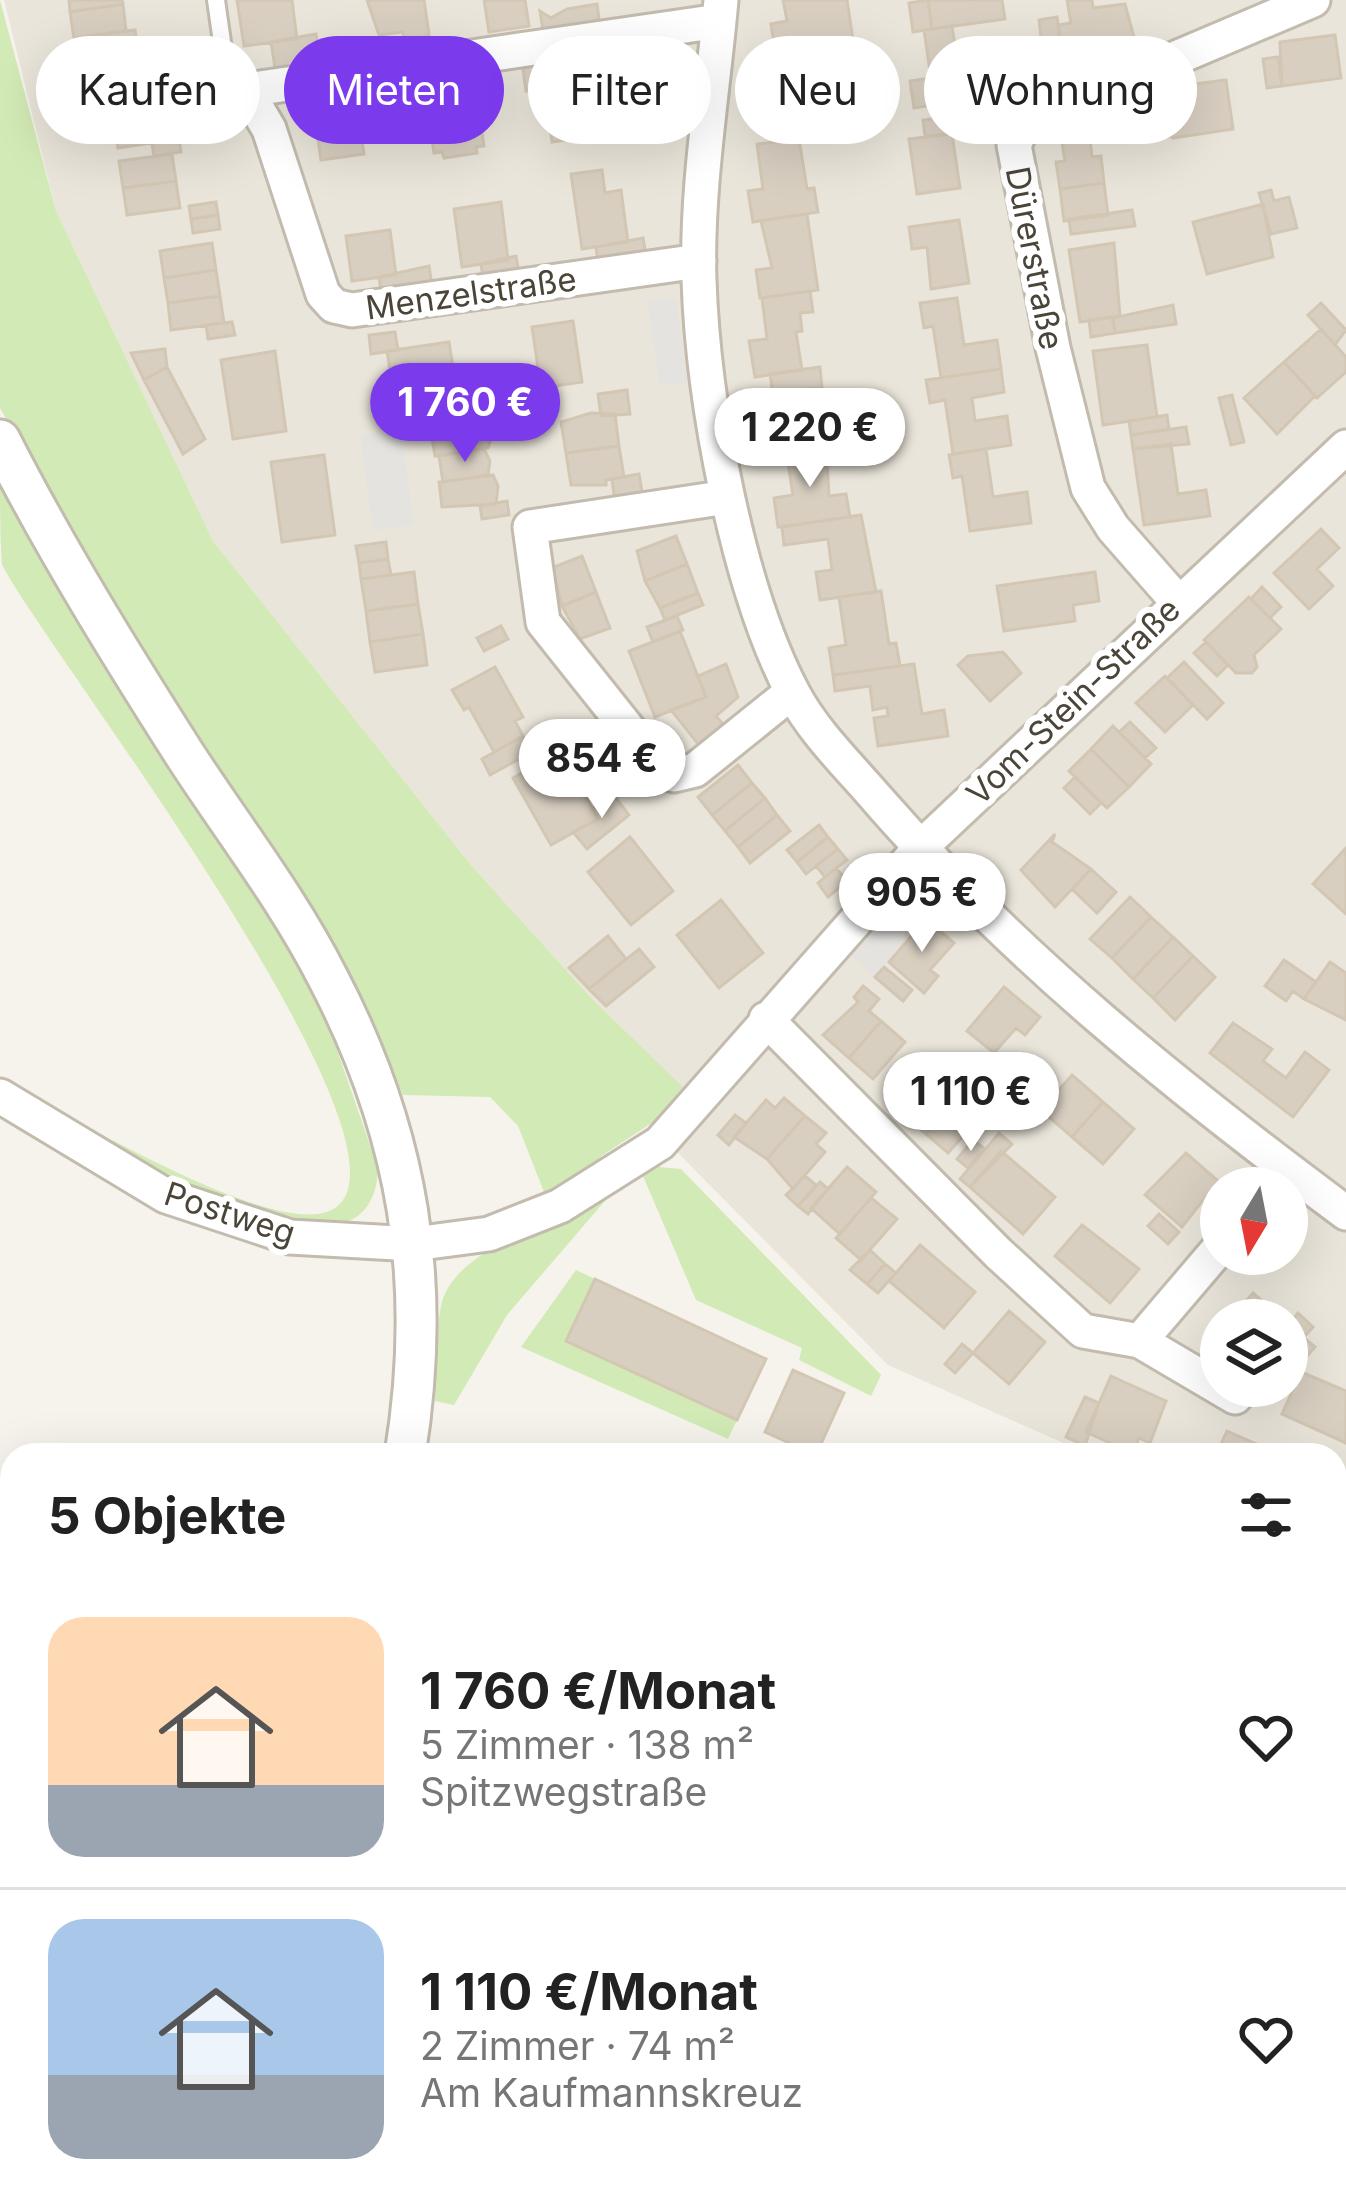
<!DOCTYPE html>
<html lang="de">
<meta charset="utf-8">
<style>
body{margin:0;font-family:Inter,sans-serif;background:#f6f6f6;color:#222;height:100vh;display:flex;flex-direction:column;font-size:45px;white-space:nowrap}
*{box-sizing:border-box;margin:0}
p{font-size:39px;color:#767676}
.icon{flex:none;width:66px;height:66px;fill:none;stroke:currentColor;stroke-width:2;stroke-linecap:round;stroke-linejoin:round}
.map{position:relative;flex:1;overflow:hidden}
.side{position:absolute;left:0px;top:1443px;width:1347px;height:768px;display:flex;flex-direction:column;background:#fff;border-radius:36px 36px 0 0;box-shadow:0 12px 48px #0002}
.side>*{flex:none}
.guide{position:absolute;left:36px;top:36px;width:1275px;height:108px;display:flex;gap:24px}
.needle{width:78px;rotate:190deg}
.buttons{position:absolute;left:1200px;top:1167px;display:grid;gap:24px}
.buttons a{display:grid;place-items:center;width:108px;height:108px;border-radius:50%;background:#fff;box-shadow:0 12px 48px #0002;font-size:60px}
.price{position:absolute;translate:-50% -102px;padding:0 27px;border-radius:42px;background:#fff;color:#222;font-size:39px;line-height:78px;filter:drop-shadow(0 3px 6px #0008)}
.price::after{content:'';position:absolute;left:50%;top:72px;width:36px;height:27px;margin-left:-18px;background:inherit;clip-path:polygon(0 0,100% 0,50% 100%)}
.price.on{background:#7c3aed;color:#fff}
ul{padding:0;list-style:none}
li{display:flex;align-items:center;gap:36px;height:300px;padding:0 48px}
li+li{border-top:3px solid #e0e0e0}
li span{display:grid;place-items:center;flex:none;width:336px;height:240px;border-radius:36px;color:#555}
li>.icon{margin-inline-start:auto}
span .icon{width:144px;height:144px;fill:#fffc;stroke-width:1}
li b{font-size:51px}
h2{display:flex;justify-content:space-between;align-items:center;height:144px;padding:0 48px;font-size:51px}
.chip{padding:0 42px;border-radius:54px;background:#fff;box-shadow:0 12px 48px #0002;font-size:42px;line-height:108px}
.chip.on{background:#7c3aed;color:#fff}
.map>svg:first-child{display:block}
</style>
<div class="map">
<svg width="1346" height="2211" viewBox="0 0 1346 2211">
<rect width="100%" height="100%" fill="#f6f3ec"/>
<path fill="#eae5da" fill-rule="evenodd" d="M 4,0 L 1346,0 L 1346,1569 L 1335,1564 L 1335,1455 L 1090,1455 L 888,1365 L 673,1148 L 653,1122 L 682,1087 L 592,999 L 471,865 L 213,541 L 56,211 ZM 1221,1188 L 1287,1188 L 1287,1254 L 1221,1254 ZM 1221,1320 L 1287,1320 L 1287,1386 L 1221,1386 Z"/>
<path fill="#d2eab5" d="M 0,0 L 56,211 L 213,541 L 471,865 L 592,999 L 683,1087 L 653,1122 L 600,1157 L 598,1170 L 546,1197 L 518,1126 L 490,1097 L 403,1095 L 347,968 L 153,679 L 0,408 Z
M 0,474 L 282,935 L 327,1021 L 378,1168 C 374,1327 58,1115 0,1081 C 71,1115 245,1222 317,1214 C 473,1195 27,625 2,564 C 0,541 0,500 0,474 Z
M 659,1167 L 681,1169 L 881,1375 L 871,1396 L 799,1360 L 802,1348 L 696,1300 L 643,1176 Z
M 610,1195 L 507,1315 L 454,1405 L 435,1401 C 437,1370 435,1336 441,1306 C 453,1247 560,1220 610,1195 Z
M 576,1270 L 595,1279 L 567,1341 L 737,1420 L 728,1439 L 521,1347 Z"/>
<path fill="#e5e3e0" d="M 676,298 L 687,383 L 659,386 L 648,301 Z
M 401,430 L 414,525 L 373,531 L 360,435 Z
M 882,914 L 908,937 L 875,977 L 848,953 Z"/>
<path fill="#d8cfc1" stroke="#d3c7b4" stroke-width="3" d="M 69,0 L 122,0 L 123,4 L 70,12 Z
M 237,0 L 292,0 L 297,39 L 244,46 Z
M 367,0 L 424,0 L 429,35 L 404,42 L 403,32 L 379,35 Z
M 525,0 L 529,26 L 489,32 L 484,0 Z
M 783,0 L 847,0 L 853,40 L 775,51 L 771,24 L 787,21 Z
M 928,0 L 932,29 L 913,32 L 909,3 Z
M 928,0 L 1002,0 L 1005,19 L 932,29 Z
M 1067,0 L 1092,0 L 1093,8 L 1125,4 L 1135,41 L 1062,51 L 1058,25 L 1071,23 Z
M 123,4 L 126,31 L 74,38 L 70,12 Z
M 597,4 L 600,27 L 544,36 L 540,11 L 551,18 L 567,9 Z
M 1057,17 L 1063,58 L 1044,61 L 1039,20 Z
M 952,26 L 963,100 L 914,108 L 910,81 L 931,78 L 924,30 Z
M 135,30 L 137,44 L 110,48 L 108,33 Z
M 316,34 L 321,68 L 276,74 L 271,42 Z
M 1335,35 L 1341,78 L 1282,86 L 1280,42 Z
M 157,41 L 159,58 L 107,63 L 104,49 Z
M 826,44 L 837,119 L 811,123 L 810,116 L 757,130 L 754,108 L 764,107 L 763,97 L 770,96 L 764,54 Z
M 1030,55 L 1034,90 L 1017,93 L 1012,58 Z
M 1278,57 L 1282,86 L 1267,88 L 1263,59 Z
M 546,58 L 551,87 L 526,91 L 522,61 Z
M 137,59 L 142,94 L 89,101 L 84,67 Z
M 1226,80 L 1233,129 L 1173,138 L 1171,87 Z
M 585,83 L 592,136 L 552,142 L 544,88 Z
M 452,91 L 452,96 L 476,93 L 484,146 L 476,147 L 477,153 L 444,158 L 442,152 L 434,153 L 425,95 Z
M 142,94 L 147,126 L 94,134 L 89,101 Z
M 342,100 L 344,115 L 315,119 L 313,104 Z
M 1168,102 L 1173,136 L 1159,138 L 1154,104 Z
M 358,113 L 364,154 L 321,160 L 315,119 Z
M 956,116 L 959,133 L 925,136 L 923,120 Z
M 168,122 L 171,140 L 118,148 L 115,131 Z
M 952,134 L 960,188 L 917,194 L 909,139 Z
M 179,139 L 181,152 L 154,156 L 152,143 Z
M 799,139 L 807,189 L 814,188 L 818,212 L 753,222 L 748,191 L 763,189 L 757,144 Z
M 1090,140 L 1092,157 L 1101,156 L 1104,183 L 1060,189 L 1056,162 L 1065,161 L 1062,143 Z
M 172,154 L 176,181 L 123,188 L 119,161 Z
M 602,170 L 605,193 L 621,190 L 628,242 L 582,249 L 571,174 Z
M 176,181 L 180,208 L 127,215 L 123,188 Z
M 1104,183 L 1108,215 L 1064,221 L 1060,189 Z
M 1271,190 L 1274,201 L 1289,197 L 1297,228 L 1271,234 L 1259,193 Z
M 216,202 L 218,215 L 191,219 L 189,206 Z
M 501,202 L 508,260 L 462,267 L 454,209 Z
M 1263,204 L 1273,257 L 1207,274 L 1193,222 Z
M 1132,210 L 1135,226 L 1071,234 L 1069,219 Z
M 807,214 L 818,290 L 760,298 L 756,270 L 772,268 L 761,221 Z
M 218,215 L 220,229 L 193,233 L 191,219 Z
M 959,220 L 969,283 L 931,289 L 927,247 L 912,249 L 909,227 Z
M 390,230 L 396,275 L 352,281 L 346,236 Z
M 643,238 L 646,256 L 598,263 L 596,247 Z
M 212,243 L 216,270 L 164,278 L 160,251 Z
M 1114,243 L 1120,316 L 1080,322 L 1069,250 Z
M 516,256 L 519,273 L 483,278 L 481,264 Z
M 429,266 L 432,285 L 381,292 L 379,277 Z
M 216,270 L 220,296 L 168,303 L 164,278 Z
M 810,291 L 813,312 L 800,313 L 802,331 L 796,332 L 802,370 L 755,377 L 749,341 L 767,339 L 762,298 Z
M 220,296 L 224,323 L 171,330 L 168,303 Z
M 957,298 L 964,345 L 997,340 L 1001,369 L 941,378 L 933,326 L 924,328 L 920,303 Z
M 1321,303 L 1346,330 L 1335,345 L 1308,315 Z
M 1173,305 L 1176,324 L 1115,333 L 1113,318 Z
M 1112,317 L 1115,333 L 1091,337 L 1089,320 Z
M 573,321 L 582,382 L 541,388 L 532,327 Z
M 232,322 L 235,335 L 208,339 L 206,325 Z
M 1321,329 L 1346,357 L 1346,372 L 1317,398 L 1284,362 Z
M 395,332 L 398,350 L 371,354 L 369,335 Z
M 449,342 L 455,380 L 439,383 L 442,402 L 396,409 L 387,351 Z
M 1147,345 L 1157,417 L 1103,425 L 1093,351 Z
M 165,349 L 167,367 L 144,380 L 131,353 Z
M 275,351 L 286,431 L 233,439 L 221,360 Z
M 1284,362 L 1315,396 L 1277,434 L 1244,398 Z
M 167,367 L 205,439 L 183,454 L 144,380 Z
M 820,367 L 822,388 L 809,389 L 811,408 L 806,409 L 812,446 L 763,454 L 758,419 L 776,416 L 770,374 Z
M 1001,369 L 1004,392 L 972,398 L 975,421 L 1007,416 L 1011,445 L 953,454 L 945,400 L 930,403 L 926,380 Z
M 627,390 L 630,414 L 601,416 L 598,394 Z
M 1232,395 L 1244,442 L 1231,445 L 1219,398 Z
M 591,413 L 615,414 L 619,446 L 566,453 L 561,422 Z
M 1167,415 L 1169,429 L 1131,435 L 1129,421 Z
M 485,422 L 492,435 L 488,448 L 435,456 L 431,432 Z
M 1186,427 L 1189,444 L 1133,449 L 1131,435 Z
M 826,444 L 829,496 L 846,494 L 850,517 L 778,527 L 774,498 L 793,495 L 786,450 Z
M 1171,444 L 1178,494 L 1206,490 L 1210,516 L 1144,525 L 1133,449 Z
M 619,446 L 624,477 L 606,480 L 606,485 L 571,485 L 566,453 Z
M 484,449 L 490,461 L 488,475 L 443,482 L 439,456 Z
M 986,449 L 993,497 L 1027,492 L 1031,523 L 970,531 L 962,476 L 953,478 L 949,455 Z
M 324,455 L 335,535 L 282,542 L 271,462 Z
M 639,474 L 643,497 L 615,501 L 612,479 Z
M 493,475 L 498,486 L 496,504 L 442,507 L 439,482 Z
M 507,501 L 509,515 L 482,519 L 480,506 Z
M 861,515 L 876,592 L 820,600 L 816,572 L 832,570 L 828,539 L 784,545 L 782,527 Z
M 1321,529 L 1339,548 L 1317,569 L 1333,586 L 1309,609 L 1274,573 Z
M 676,536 L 687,564 L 645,581 L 637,551 Z
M 386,542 L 388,559 L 359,563 L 356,546 Z
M 582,556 L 596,592 L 562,606 L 552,568 Z
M 388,559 L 391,575 L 361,579 L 359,563 Z
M 687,564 L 698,593 L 660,608 L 645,581 Z
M 414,572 L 418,604 L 366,611 L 361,579 Z
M 1095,572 L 1099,601 L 1073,605 L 1075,621 L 1004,631 L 997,586 Z
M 1262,587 L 1281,607 L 1270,618 L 1251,599 Z
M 881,591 L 889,644 L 896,643 L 900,666 L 833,675 L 829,648 L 846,645 L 839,597 Z
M 596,592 L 610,628 L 580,639 L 562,606 Z
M 698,593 L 703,605 L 665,620 L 660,608 Z
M 1249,597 L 1281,629 L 1254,655 L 1257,667 L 1252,673 L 1236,673 L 1204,640 Z
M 418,604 L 423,634 L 370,642 L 366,611 Z
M 677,616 L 683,630 L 653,642 L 647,627 Z
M 501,626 L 508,639 L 484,651 L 477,638 Z
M 680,631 L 706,697 L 655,717 L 629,651 Z
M 423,634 L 427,665 L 375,672 L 370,642 Z
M 1206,642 L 1228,665 L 1217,676 L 1194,653 Z
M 1003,652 L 1021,673 L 990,701 L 958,665 L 968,656 Z
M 1184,662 L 1223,703 L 1207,719 L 1167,678 Z
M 726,664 L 738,697 L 716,716 L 727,729 L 702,749 L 671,710 L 706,697 L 698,676 Z
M 914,664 L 922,714 L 944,710 L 948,736 L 878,746 L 874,718 L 888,716 L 887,707 L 873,710 L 870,686 L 835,691 L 833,675 Z
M 495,667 L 523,717 L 515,721 L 523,736 L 494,752 L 469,707 L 464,710 L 452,690 Z
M 1165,676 L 1193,705 L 1165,732 L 1136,703 Z
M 1130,722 L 1156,748 L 1145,758 L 1119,732 Z
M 1113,726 L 1151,764 L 1129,787 L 1091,749 Z
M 523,736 L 532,752 L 490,775 L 482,759 Z
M 1091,749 L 1129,787 L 1107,808 L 1069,771 Z
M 560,751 L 598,819 L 551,845 L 513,778 Z
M 738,765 L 752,783 L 712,815 L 698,797 Z
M 1075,777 L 1101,803 L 1090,814 L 1064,788 Z
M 752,783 L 765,798 L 725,831 L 712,815 Z
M 612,793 L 629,815 L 587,849 L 573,832 L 598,819 L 592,809 Z
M 765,798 L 777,815 L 738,847 L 725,831 Z
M 777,815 L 790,831 L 750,863 L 738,847 Z
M 819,825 L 828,837 L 797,862 L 787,850 Z
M 1055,834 L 1052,842 L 1091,869 L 1055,907 L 1021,870 Z
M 630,837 L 673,891 L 631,925 L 588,872 Z
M 828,837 L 838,849 L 806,874 L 797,862 Z
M 1346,848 L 1346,914 L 1313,884 Z
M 838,849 L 847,860 L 825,877 L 816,866 Z
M 836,868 L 847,881 L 828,897 L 818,883 Z
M 1091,869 L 1116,892 L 1097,913 L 1072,889 Z
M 1130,897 L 1151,917 L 1112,958 L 1090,939 Z
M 721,900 L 763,953 L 719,988 L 677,935 Z
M 1151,917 L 1173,937 L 1133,979 L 1112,958 Z
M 926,919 L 954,943 L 930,970 L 938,976 L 924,993 L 889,962 Z
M 608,936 L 626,959 L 589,989 L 569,968 Z
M 1173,937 L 1193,956 L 1153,998 L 1133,979 Z
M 639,949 L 654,967 L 606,1006 L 589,989 Z
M 1193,956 L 1215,977 L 1175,1020 L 1153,998 Z
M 1284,960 L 1316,982 L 1304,999 L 1293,991 L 1286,1001 L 1265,986 Z
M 1330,962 L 1346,973 L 1346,1020 L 1304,999 Z
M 884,967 L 912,990 L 903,1001 L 875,977 Z
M 863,986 L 879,999 L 869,1011 L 881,1021 L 849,1058 L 823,1035 L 858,1002 L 854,997 Z
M 1004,987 L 1040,1017 L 1025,1035 L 1016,1028 L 994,1053 L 967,1031 Z
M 881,1021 L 905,1042 L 873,1079 L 849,1058 Z
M 1233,1023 L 1272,1049 L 1263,1061 L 1286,1078 L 1305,1052 L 1329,1070 L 1293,1117 L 1210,1053 Z
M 1072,1075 L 1103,1102 L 1072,1137 L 1041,1110 Z
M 937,1079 L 958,1097 L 926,1134 L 905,1115 Z
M 958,1097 L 980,1117 L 948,1153 L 926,1134 Z
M 784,1098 L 805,1116 L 767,1159 L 734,1137 L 766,1100 L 775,1108 Z
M 1103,1102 L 1134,1129 L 1103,1164 L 1072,1137 Z
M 735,1115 L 746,1123 L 729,1145 L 718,1135 Z
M 805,1116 L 826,1133 L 816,1144 L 825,1152 L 793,1189 L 767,1159 Z
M 999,1133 L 1012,1144 L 970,1187 L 960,1179 Z
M 973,1140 L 985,1149 L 968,1168 L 957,1159 Z
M 1001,1151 L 1055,1197 L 1023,1234 L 970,1187 Z
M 1186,1153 L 1218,1181 L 1182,1227 L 1145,1195 Z
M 847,1167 L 876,1192 L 840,1234 L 811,1208 Z
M 805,1176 L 816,1185 L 798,1206 L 786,1195 Z
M 820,1182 L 828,1189 L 808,1214 L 798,1206 Z
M 871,1198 L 897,1219 L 861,1260 L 836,1238 Z
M 1159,1214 L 1179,1232 L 1168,1244 L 1148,1226 Z
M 1082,1225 L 1139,1269 L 1110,1303 L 1055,1256 Z
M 920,1245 L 975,1292 L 944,1328 L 889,1281 Z
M 870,1250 L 885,1264 L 867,1284 L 850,1270 Z
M 885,1264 L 896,1273 L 878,1293 L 867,1284 Z
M 595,1279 L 766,1359 L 737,1420 L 566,1341 Z
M 1253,1293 L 1284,1320 L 1229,1320 Z
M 1009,1311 L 1045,1342 L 1009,1384 L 973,1353 Z
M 1298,1313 L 1313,1327 L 1287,1356 L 1289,1324 Z
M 1303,1337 L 1315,1347 L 1287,1379 L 1287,1356 Z
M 962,1344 L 973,1353 L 955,1373 L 945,1364 Z
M 793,1370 L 844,1393 L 816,1455 L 765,1432 Z
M 1301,1372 L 1346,1391 L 1346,1443 L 1282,1414 Z
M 1111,1376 L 1166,1401 L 1150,1443 L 1139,1438 L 1132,1453 L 1086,1432 Z
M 1085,1397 L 1099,1403 L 1085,1446 L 1066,1437 Z
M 1227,1431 L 1261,1446 L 1257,1455 L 1216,1455 Z"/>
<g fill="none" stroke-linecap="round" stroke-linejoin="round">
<g stroke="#c2bbae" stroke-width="22">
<path id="service" d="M 216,0 L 225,63 L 246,90"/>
</g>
<g stroke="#c2bbae" stroke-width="39">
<path id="minor" d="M 721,0 C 713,92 696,188 699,280 C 703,401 737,587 793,693 C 814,733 849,766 878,800 C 1015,957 1179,1089 1346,1213
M 699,261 L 352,310 L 334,306 L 323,294 L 269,129 L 246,90 L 719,21
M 727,497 L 530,527 L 543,622 L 656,764 L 674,775 L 695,770 L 792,692
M 1177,601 L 1113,528 L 1088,488 L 1053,348 L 1014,145 L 1021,130 L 1044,114 L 1313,0
M 766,1019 L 998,1253 L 1083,1331 L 1140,1341 L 1235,1397
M 0,1096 L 166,1196 L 290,1237 L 414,1244 L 489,1234 L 560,1206 L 660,1143 L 920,848 L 1346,447
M 1140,1341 L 1221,1246"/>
</g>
<g stroke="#c2bbae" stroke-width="45">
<path id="tertiary" d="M 0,440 C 55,548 120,653 185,755 C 233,829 288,899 328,978 C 409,1133 433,1283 405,1455
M 0,2191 L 12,2172"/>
</g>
<use href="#service" stroke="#fff" stroke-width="16"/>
<use href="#minor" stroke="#fff" stroke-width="33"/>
<use href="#tertiary" stroke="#fff" stroke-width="39"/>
</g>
<g text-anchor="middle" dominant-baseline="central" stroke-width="12" stroke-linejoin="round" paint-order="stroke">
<g font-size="33" fill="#4b4439" stroke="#fff">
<text transform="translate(1035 258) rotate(79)">Dürerstraße</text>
<text transform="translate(471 293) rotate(-8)">Menzelstraße</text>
<text transform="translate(1073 701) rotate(-44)">Vom-Stein-Straße</text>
<text transform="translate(230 1213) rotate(18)">Postweg</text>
</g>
</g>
</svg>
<div class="buttons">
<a><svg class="needle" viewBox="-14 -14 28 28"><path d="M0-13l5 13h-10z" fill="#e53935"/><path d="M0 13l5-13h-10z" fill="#767676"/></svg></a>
<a><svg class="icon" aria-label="layers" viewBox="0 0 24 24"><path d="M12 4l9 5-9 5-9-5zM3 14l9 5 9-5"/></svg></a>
</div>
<b class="price on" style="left:465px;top:465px">1 760 €</b>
<b class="price" style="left:810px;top:490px">1 220 €</b>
<b class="price" style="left:602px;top:821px">854 €</b>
<b class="price" style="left:922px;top:955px">905 €</b>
<b class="price" style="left:971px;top:1154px">1 110 €</b>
<div class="guide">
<a class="chip">Kaufen</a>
<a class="chip on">Mieten</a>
<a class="chip">Filter</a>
<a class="chip">Neu</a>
<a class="chip">Wohnung</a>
</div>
<section class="side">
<h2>5 Objekte<svg class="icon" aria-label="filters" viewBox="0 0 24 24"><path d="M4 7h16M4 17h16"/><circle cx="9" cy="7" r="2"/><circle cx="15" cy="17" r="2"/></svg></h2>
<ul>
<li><span style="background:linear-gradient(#ffd9b3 70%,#9aa5b1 0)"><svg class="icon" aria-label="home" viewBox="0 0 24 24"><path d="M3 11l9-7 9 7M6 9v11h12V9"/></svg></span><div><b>1 760 €/Monat</b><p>5 Zimmer · 138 m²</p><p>Spitzwegstraße</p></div><svg class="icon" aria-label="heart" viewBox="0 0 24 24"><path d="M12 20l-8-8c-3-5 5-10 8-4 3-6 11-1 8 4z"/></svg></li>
<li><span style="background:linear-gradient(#a9c7e8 65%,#9aa5b1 0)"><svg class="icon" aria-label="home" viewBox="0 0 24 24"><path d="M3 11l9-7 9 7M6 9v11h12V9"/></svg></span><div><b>1 110 €/Monat</b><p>2 Zimmer · 74 m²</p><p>Am Kaufmannskreuz</p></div><svg class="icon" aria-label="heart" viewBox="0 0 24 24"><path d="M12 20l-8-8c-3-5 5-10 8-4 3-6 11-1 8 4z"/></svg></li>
</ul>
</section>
</div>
